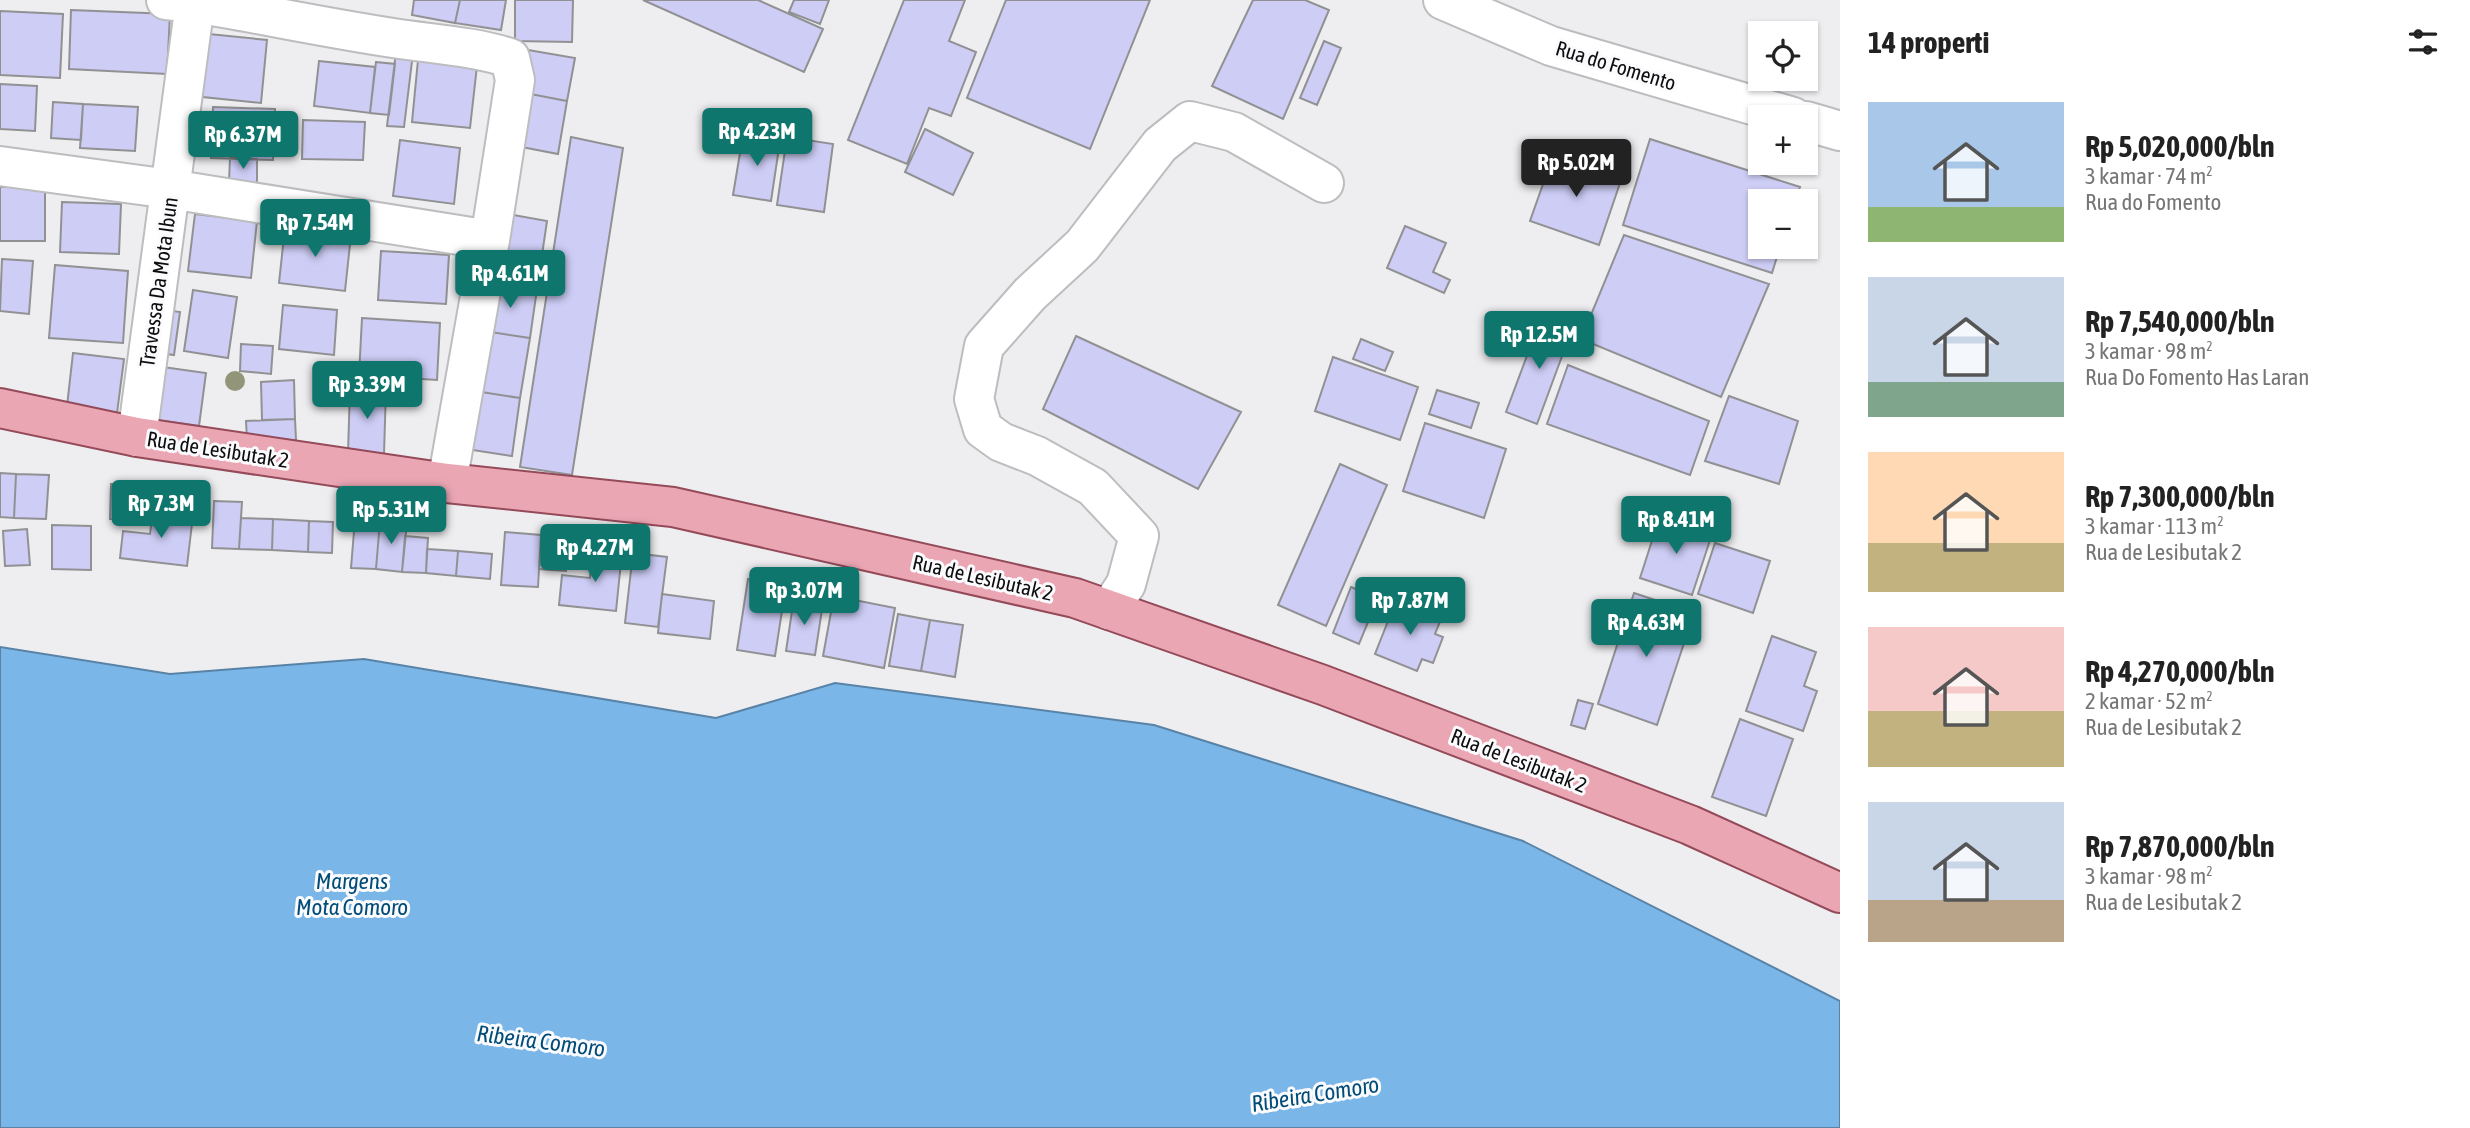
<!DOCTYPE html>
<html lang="id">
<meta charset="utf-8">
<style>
body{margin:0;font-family:"Asap Condensed",sans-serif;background:#f2f2f2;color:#222;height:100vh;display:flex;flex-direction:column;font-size:26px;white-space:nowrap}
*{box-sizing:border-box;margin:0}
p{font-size:23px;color:#767676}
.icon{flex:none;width:38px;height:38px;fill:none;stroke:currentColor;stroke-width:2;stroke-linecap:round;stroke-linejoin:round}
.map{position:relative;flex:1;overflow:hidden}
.side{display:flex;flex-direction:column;background:#fff;width:630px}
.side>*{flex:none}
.fabs{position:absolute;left:1748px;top:21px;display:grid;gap:14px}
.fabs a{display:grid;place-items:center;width:70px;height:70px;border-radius:0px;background:#fff;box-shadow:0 2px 5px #0004;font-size:35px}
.price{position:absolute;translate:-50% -60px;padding:0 16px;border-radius:7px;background:#0f766e;color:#fff;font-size:23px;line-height:46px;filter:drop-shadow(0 2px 4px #0008)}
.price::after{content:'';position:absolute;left:50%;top:42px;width:21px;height:16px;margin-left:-10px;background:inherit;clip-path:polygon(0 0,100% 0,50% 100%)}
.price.selected{background:#222;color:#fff}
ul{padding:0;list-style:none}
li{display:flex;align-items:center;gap:21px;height:175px;padding:0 28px}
li span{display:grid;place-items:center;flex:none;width:196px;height:140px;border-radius:0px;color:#555}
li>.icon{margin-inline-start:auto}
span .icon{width:84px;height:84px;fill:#fffc;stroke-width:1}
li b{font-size:30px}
h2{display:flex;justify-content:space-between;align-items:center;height:84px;padding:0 28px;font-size:30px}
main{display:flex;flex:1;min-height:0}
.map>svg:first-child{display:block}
</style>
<main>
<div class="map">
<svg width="1840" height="1128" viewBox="0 0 1840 1128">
<rect width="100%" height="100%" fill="#eeeef1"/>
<path fill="#7ab6e7" stroke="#5983a6" stroke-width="2" d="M 0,647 L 170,674 L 364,659 L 716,718 L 835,683 L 1154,725 L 1523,841 L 1840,1001 L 1840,1128 L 0,1128 Z"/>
<path fill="#cdcdf6" stroke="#919194" stroke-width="2" d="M 414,0 L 460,0 L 455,23 L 412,15 Z
M 460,0 L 506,0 L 501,30 L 455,23 Z
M 515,0 L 573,0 L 572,42 L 515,41 Z
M 643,0 L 758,0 L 823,29 L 804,72 Z
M 794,0 L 829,0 L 820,24 L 789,12 Z
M 904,0 L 965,0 L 949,41 L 976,52 L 951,116 L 929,108 L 907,164 L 848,140 Z
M 1006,0 L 1150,0 L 1090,149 L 967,98 Z
M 1253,0 L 1305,0 L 1329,10 L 1283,119 L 1212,86 Z
M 71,10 L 170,14 L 167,74 L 69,69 Z
M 0,11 L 63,14 L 60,78 L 0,75 Z
M 199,33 L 267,40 L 261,103 L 193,96 Z
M 1324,41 L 1341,48 L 1317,105 L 1300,98 Z
M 528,50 L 575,58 L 567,101 L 520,92 Z
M 396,52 L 413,53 L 404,127 L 387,126 Z
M 418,60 L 477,66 L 470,128 L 412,122 Z
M 319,61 L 375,67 L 370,113 L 314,106 Z
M 376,62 L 395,64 L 389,115 L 370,113 Z
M 0,84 L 37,86 L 35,131 L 0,129 Z
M 520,92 L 567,101 L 558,154 L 511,145 Z
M 53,102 L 83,104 L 81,140 L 51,138 Z
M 83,104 L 138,107 L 135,151 L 80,148 Z
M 213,107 L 275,109 L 273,160 L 211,158 Z
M 187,113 L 213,114 L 212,153 L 186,152 Z
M 303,120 L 365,122 L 363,160 L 302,159 Z
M 925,129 L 973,153 L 953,195 L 905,172 Z
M 743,135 L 780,141 L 771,201 L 733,195 Z
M 571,137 L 623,148 L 572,475 L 520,467 Z
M 787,137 L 833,144 L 824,212 L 777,205 Z
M 1650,139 L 1800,187 L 1795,201 L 1760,201 L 1760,247 L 1780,247 L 1772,273 L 1623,225 Z
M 400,140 L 460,148 L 454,204 L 393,196 Z
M 1554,153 L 1622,177 L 1599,245 L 1530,221 Z
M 230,158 L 257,159 L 257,183 L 229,182 Z
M 0,187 L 45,187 L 45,241 L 0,241 Z
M 62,202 L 121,204 L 119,254 L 60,252 Z
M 502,213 L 547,221 L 537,289 L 491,282 Z
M 195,214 L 257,221 L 251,278 L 188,271 Z
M 1405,226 L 1446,243 L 1433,272 L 1450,280 L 1444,293 L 1387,268 Z
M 285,227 L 351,235 L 345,291 L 279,283 Z
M 1624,235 L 1769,284 L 1721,397 L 1581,339 Z
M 381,251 L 449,255 L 446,304 L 378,300 Z
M 2,259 L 33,261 L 29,314 L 0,311 Z
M 55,265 L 128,271 L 123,343 L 49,338 Z
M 491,282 L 537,289 L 530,338 L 484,331 Z
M 193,290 L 237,297 L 228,358 L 184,351 Z
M 283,305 L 337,310 L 334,355 L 279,349 Z
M 158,309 L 180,312 L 174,355 L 152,352 Z
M 362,318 L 440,323 L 437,380 L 359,375 Z
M 1541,318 L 1572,329 L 1537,424 L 1506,412 Z
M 484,331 L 530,338 L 520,398 L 475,391 Z
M 1076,336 L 1241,412 L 1198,489 L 1043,409 Z
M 1361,339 L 1393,352 L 1385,371 L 1353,359 Z
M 241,344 L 273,346 L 271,374 L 240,371 Z
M 73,353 L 124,359 L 116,421 L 66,415 Z
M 1333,357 L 1418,387 L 1400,440 L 1315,411 Z
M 1568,365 L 1709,421 L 1690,475 L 1547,424 Z
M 163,367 L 206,373 L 199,426 L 156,420 Z
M 294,380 L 295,419 L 262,420 L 261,382 Z
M 350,388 L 386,389 L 384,454 L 348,453 Z
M 1437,390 L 1479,403 L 1471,428 L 1429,414 Z
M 475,391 L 520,398 L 512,456 L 466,449 Z
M 1729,396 L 1798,421 L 1779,484 L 1705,461 Z
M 295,419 L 296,440 L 247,441 L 246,421 Z
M 1425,423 L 1506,449 L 1484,518 L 1403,491 Z
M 1340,464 L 1387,485 L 1326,626 L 1278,605 Z
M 0,473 L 16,474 L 14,518 L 0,517 Z
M 16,474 L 49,475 L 46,519 L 14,518 Z
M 111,484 L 145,486 L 144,520 L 110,519 Z
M 214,501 L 242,502 L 239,549 L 212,548 Z
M 153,510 L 193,515 L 187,566 L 120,558 L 123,531 L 150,534 Z
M 1681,515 L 1700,521 L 1696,532 L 1711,537 L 1692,595 L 1640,578 L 1658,522 L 1676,528 Z
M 241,518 L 273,519 L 272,550 L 239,549 Z
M 273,519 L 309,521 L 308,552 L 272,550 Z
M 355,519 L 380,521 L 376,569 L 351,568 Z
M 309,521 L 333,522 L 332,553 L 308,552 Z
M 380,521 L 407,523 L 402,572 L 376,569 Z
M 52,525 L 91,526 L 91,570 L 52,569 Z
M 27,529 L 30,565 L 5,566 L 3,531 Z
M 505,532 L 541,535 L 538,587 L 501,585 Z
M 541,535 L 569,537 L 566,571 L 539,569 Z
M 405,536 L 428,538 L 426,573 L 402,572 Z
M 1715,543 L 1770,561 L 1753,613 L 1698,594 Z
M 427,549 L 458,551 L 456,576 L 426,573 Z
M 592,549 L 622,552 L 616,611 L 559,605 L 562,575 L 590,578 Z
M 458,551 L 492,554 L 490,579 L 456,576 Z
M 633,553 L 667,557 L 658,627 L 625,623 Z
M 748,579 L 786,585 L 775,656 L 737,650 Z
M 1351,587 L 1378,598 L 1359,644 L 1333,633 Z
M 1634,593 L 1694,613 L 1657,725 L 1598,704 Z
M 662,594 L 714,601 L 710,639 L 658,633 Z
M 834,596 L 895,608 L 884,668 L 823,656 Z
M 794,598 L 823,603 L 815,655 L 786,651 Z
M 1396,601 L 1441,619 L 1435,634 L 1443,637 L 1433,663 L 1422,659 L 1417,671 L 1375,654 Z
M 898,614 L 930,620 L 921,671 L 889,666 Z
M 930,620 L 963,625 L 955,677 L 921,671 Z
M 1772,636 L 1816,652 L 1804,686 L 1817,691 L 1803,731 L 1746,711 Z
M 1578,700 L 1593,704 L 1585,729 L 1571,725 Z
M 1740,719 L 1793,739 L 1766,816 L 1712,797 Z"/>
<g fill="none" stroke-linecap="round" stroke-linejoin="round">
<g stroke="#bdbdc0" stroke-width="42">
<path id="minor" d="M 166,0 L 195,3 C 261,14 327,28 393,38 C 432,44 472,46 510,58 L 515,80 L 490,240 L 447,483
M 1443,0 L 1551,46 L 1793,117
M 1806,121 L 1840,131
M 0,166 L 170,189 L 490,240
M 137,437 L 195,3
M 1109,610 L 1126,584 L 1139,536 L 1093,487 L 1037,456 L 1001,442 L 983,429 L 974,399 L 984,346 L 1030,294 L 1082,246 L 1160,145 L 1190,121 L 1234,132 L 1324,183"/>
</g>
<g stroke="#954a59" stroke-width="42">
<path id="major" d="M 0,408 L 137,437 L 447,483 L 673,507 L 1075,598 L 1323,685 L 1690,825 L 1840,893"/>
</g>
<use href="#minor" stroke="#fff" stroke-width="38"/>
<use href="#major" stroke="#eba6b4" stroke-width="38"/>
</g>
<circle fill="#939579" cx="235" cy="381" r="10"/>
<g text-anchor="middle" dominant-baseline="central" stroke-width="6" stroke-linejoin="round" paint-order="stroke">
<g font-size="21" fill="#0d0d0e" stroke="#fbfbfe">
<text transform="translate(1616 65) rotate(17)">Rua do Fomento</text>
<text transform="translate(158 282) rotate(-82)">Travessa Da Mota Ibun</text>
<text transform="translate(218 449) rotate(9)">Rua de Lesibutak 2</text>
<text transform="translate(983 577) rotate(13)">Rua de Lesibutak 2</text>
<text transform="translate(1519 760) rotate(21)">Rua de Lesibutak 2</text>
</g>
<g font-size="23" font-style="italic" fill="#004c79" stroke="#fbfbfe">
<text x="352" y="881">Margens<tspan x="352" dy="26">Mota Comoro</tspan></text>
<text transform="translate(541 1041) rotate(7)">Ribeira Comoro</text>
<text transform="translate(1315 1094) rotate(-9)">Ribeira Comoro</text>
</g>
</g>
</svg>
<div class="fabs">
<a><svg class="icon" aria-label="locate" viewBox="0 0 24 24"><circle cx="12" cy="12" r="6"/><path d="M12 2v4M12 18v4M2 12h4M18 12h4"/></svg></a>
<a>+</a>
<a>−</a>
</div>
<b class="price" style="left:757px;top:168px">Rp 4.23M</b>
<b class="price" style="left:243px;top:171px">Rp 6.37M</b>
<b class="price selected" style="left:1576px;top:199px">Rp 5.02M</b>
<b class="price" style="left:315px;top:259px">Rp 7.54M</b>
<b class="price" style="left:510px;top:310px">Rp 4.61M</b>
<b class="price" style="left:1539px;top:371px">Rp 12.5M</b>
<b class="price" style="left:367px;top:421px">Rp 3.39M</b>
<b class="price" style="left:161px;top:540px">Rp 7.3M</b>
<b class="price" style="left:391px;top:546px">Rp 5.31M</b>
<b class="price" style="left:1676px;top:556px">Rp 8.41M</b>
<b class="price" style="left:595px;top:584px">Rp 4.27M</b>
<b class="price" style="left:804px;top:627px">Rp 3.07M</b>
<b class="price" style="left:1410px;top:637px">Rp 7.87M</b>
<b class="price" style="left:1646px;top:659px">Rp 4.63M</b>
</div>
<section class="side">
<h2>14 properti<svg class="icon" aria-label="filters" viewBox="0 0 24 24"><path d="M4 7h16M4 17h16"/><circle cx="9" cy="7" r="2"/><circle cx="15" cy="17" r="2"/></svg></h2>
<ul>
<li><span style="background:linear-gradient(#a9c7e8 75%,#8fb573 0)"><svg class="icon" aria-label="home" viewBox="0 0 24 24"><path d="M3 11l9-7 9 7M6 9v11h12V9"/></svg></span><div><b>Rp 5,020,000/bln</b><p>3 kamar · 74 m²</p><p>Rua do Fomento</p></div></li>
<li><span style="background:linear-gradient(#c9d6e8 75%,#7fa58c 0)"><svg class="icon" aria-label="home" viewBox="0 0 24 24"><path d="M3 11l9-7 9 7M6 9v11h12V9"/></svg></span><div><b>Rp 7,540,000/bln</b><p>3 kamar · 98 m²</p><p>Rua Do Fomento Has Laran</p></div></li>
<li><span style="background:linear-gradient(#ffd9b3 65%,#c2b280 0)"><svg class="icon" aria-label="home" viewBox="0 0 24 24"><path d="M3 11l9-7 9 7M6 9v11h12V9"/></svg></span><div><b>Rp 7,300,000/bln</b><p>3 kamar · 113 m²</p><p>Rua de Lesibutak 2</p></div></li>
<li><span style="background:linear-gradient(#f6c9c9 60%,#c2b280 0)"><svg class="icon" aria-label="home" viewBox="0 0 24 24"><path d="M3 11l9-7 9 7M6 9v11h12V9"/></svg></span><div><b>Rp 4,270,000/bln</b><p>2 kamar · 52 m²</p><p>Rua de Lesibutak 2</p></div></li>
<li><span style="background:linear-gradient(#c9d6e8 70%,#b9a48a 0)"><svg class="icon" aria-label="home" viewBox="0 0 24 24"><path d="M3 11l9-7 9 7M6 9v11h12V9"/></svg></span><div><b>Rp 7,870,000/bln</b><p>3 kamar · 98 m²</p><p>Rua de Lesibutak 2</p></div></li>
</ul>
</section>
</main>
